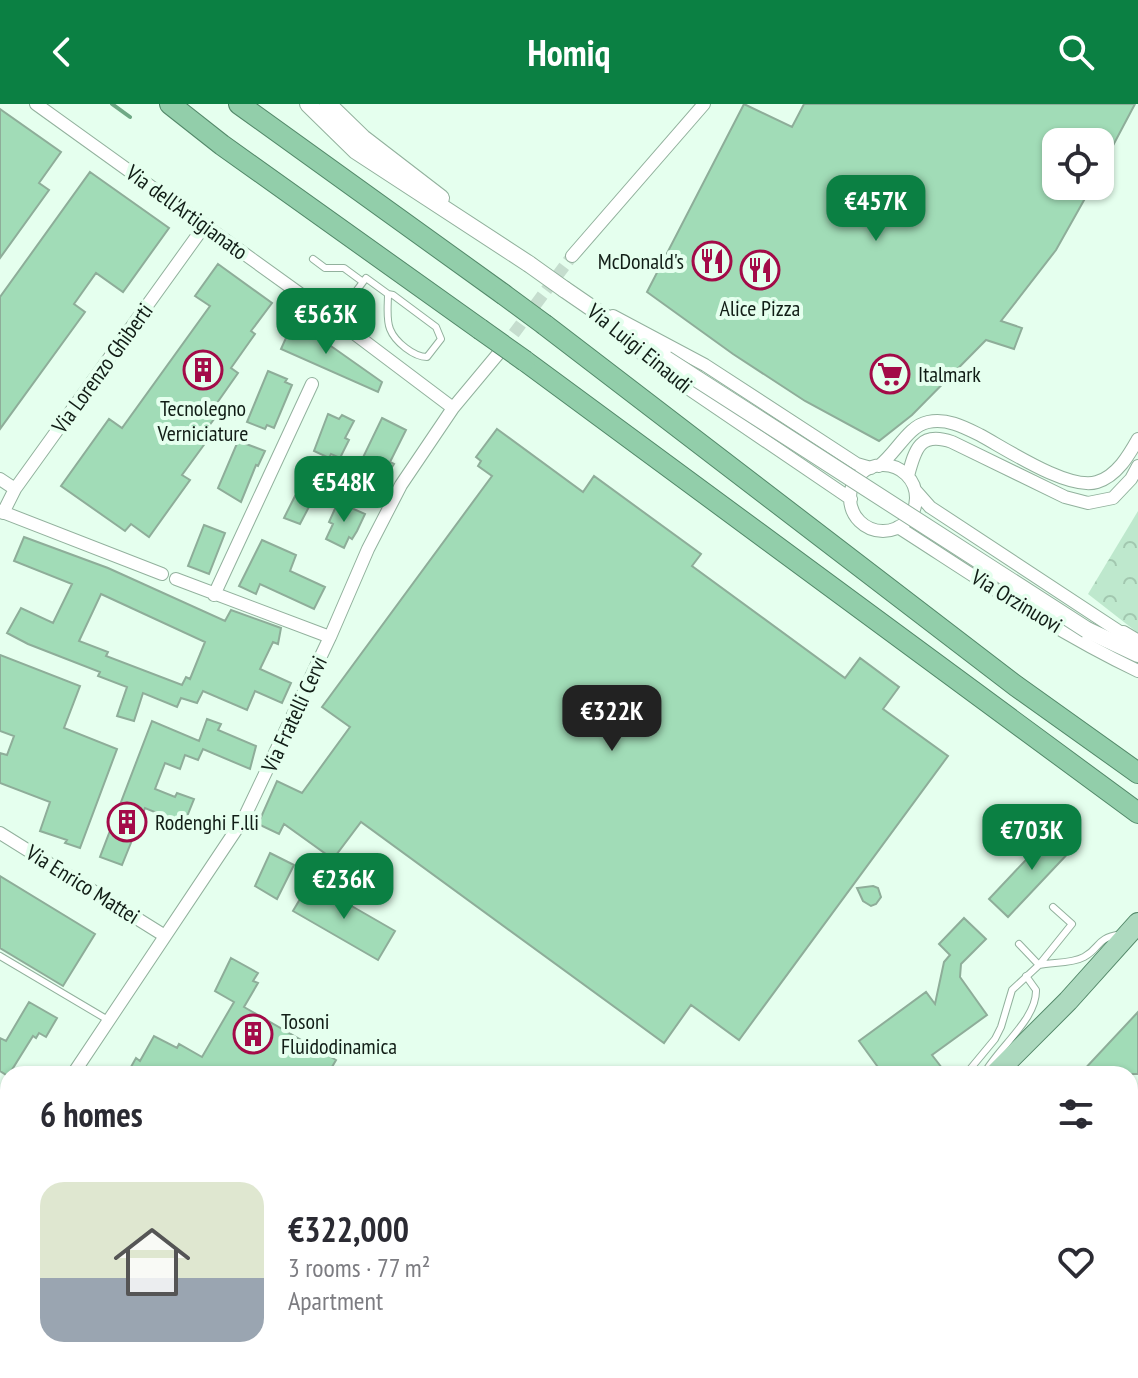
<!DOCTYPE html>
<meta charset="utf-8">
<style>
body{margin:0;font-family:"PT Sans Narrow",sans-serif;background:#f7f7f7;color:#2b2b33;height:100vh;display:flex;flex-direction:column;font-size:30px;white-space:nowrap}
*{box-sizing:border-box;margin:0}
p{font-size:26px;color:#7c7c81}
.icon{flex:none;width:44px;height:44px;fill:none;stroke:currentColor;stroke-width:2;stroke-linecap:round;stroke-linejoin:round}
.map{position:relative;flex:1;overflow:hidden}
.side{position:absolute;left:0px;top:962px;width:1138px;height:312px;display:flex;flex-direction:column;background:#fff;border-radius:24px 24px 0 0;box-shadow:0 2px 6px #0004}
.side>*{flex:none}
.fabs{position:absolute;left:1042px;top:24px;display:grid;gap:16px}
.fabs a{display:grid;place-items:center;width:72px;height:72px;border-radius:16px;background:#fff;box-shadow:0 2px 6px #0004;font-size:40px}
.price{position:absolute;translate:-50% -68px;padding:0 18px;border-radius:16px;background:#0b8043;color:#fff;font-size:26px;line-height:52px;filter:drop-shadow(0 2px 4px #0008)}
.price::after{content:'';position:absolute;left:50%;top:48px;width:24px;height:18px;margin-left:-12px;background:inherit;clip-path:polygon(0 0,100% 0,50% 100%)}
.price.active{background:#222;color:#fff}
ul{padding:0;list-style:none}
li{display:flex;align-items:center;gap:24px;height:200px;padding:0 40px}
li span{display:grid;place-items:center;flex:none;width:224px;height:160px;border-radius:24px;color:#555}
li>.icon{margin-inline-start:auto}
span .icon{width:96px;height:96px;fill:#fffc;stroke-width:1}
li b{font-size:34px}
h2{display:flex;justify-content:space-between;align-items:center;height:96px;padding:0 40px;font-size:34px}
header{display:flex;justify-content:space-between;align-items:center;height:104px;padding:0 40px;background:#0b8043;color:#fff;font-size:36px;font-weight:600}
.map>svg:first-child{display:block}
</style>
<header><svg class="icon" aria-label="back" viewBox="0 0 24 24"><path d="M15 5l-7 7 7 7"/></svg>Homiq<svg class="icon" aria-label="search" viewBox="0 0 24 24"><circle cx="10" cy="10" r="6"/><path d="M15 15l6 6"/></svg></header>
<div class="map">
<svg width="1138" height="1274" viewBox="0 0 1138 1274">
<defs>
<pattern id="forest-crowns" width="20" height="18" patternUnits="userSpaceOnUse" patternTransform="scale(2)"><rect width="20" height="18" fill="#bee8cd"/><path d="M2 6a3 3 0 1 1 6 0M12 15a3 3 0 1 1 6 0" fill="none" stroke="#a2c7af"/></pattern>
</defs>
<rect width="100%" height="100%" fill="#e5ffee"/>
<path fill="url(#forest-crowns)" d="M 1138,407 L 1138,529 L 1088,490 Z"/>
<g fill="none" stroke-linecap="round" stroke-linejoin="round">
<path stroke="#6fa885" stroke-width="4" d="M 112,0 L 130,13"/>
</g>
<path fill="#a1dcb7" stroke="#8ead99" stroke-width="2" fill-rule="evenodd" d="M 744,0 L 792,23 L 804,0 L 1135,0 L 1100,66 L 1100,38 L 1056,38 L 1056,82 L 1092,82 L 1056,146 L 1001,217 L 1022,224 L 1014,245 L 986,236 L 912,311 L 879,337 L 805,297 L 733,250 L 647,188 Z
M 0,5 L 61,48 L 39,79 L 49,86 L 0,154 Z
M 90,68 L 169,124 L 123,188 L 96,169 L 74,200 L 85,208 L 0,325 L 0,193 Z
M 218,160 L 272,199 L 251,227 L 255,230 L 231,264 L 238,269 L 217,299 L 223,303 L 200,334 L 206,338 L 182,371 L 190,376 L 149,433 L 131,420 L 125,427 L 61,382 L 109,315 L 122,324 L 210,202 L 195,192 Z
M 294,216 L 382,278 L 378,288 L 281,245 Z
M 268,267 L 287,275 L 285,278 L 292,281 L 274,324 L 267,321 L 265,325 L 247,318 Z
M 328,310 L 339,315 L 342,311 L 354,317 L 345,334 L 349,336 L 340,354 L 331,350 L 329,354 L 314,347 Z
M 382,314 L 406,326 L 390,358 L 394,360 L 380,382 L 355,370 Z
M 497,325 L 583,388 L 594,372 L 701,450 L 692,462 L 845,574 L 860,554 L 899,583 L 883,605 L 948,652 L 739,936 L 691,901 L 664,939 L 361,718 L 333,755 L 284,720 L 279,730 L 258,720 L 277,677 L 302,689 L 350,623 L 322,603 L 492,372 L 478,362 L 481,357 L 476,353 Z
M 238,337 L 265,347 L 258,362 L 256,361 L 241,398 L 218,384 Z
M 295,392 L 311,399 L 300,420 L 284,414 Z
M 338,398 L 365,410 L 357,427 L 352,435 L 349,433 L 344,444 L 326,435 L 333,420 L 329,418 Z
M 204,421 L 225,429 L 209,470 L 188,462 Z
M 24,433 L 108,464 L 225,517 L 231,506 L 281,524 L 278,540 L 273,538 L 260,565 L 291,579 L 282,599 L 255,587 L 247,606 L 203,587 L 197,599 L 181,594 L 177,603 L 143,589 L 134,617 L 117,612 L 127,583 L 98,572 L 100,568 L 28,540 L 7,529 L 21,504 L 53,519 L 72,480 L 14,457 ZM 101,490 L 205,538 L 190,575 L 186,573 L 182,581 L 106,552 L 108,548 L 79,537 Z
M 262,436 L 296,451 L 290,467 L 325,483 L 314,505 L 260,480 L 256,490 L 239,482 Z
M 0,551 L 80,582 L 64,624 L 117,645 L 80,744 L 65,739 L 67,736 L 40,727 L 50,698 L 0,679 L 0,649 L 7,651 L 14,632 L 0,627 Z
M 207,615 L 221,620 L 218,626 L 256,642 L 250,665 L 203,645 L 198,656 L 185,651 L 180,665 L 165,659 L 155,685 L 175,693 L 177,689 L 194,695 L 184,720 L 145,704 L 122,761 L 100,753 L 152,617 L 199,637 Z
M 1056,724 L 1075,742 L 1008,813 L 989,795 Z
M 270,749 L 294,761 L 277,795 L 255,782 Z
M 0,772 L 95,830 L 63,882 L 0,844 Z
M 310,778 L 395,827 L 378,856 L 293,807 Z
M 873,782 L 878,784 L 881,793 L 876,800 L 871,802 L 863,797 L 857,784 Z
M 964,814 L 986,835 L 961,860 L 960,873 L 987,911 L 932,951 L 942,964 L 934,970 L 883,970 L 859,937 L 926,888 L 935,900 L 944,858 L 950,851 L 939,840 Z
M 231,854 L 258,869 L 253,877 L 258,879 L 244,903 L 336,956 L 328,970 L 127,970 L 136,954 L 140,957 L 154,932 L 177,944 L 179,940 L 202,953 L 234,898 L 215,887 Z
M 29,898 L 57,914 L 46,933 L 39,929 L 36,934 L 33,932 L 8,972 L 0,967 L 0,934 L 6,937 Z
M 1138,908 L 1138,970 L 1080,970 Z"/>
<g fill="none" stroke-linecap="round" stroke-linejoin="round">
<path stroke="#c5ddce" stroke-width="12" stroke-dasharray="12 6" stroke-linecap="butt" d="M 503,244 L 572,152
M 0,1096 L 8,1081"/>
<g stroke="#92b19d" stroke-width="8">
<path id="service" d="M 313,155 L 325,164 L 344,164 L 363,178
M 336,214 L 366,174 L 388,190 C 388,201 386,215 390,225 C 395,238 414,253 427,253 L 441,235 L 436,223 L 393,191 L 388,190
M 1019,840 L 1039,861 C 1052,858 1071,860 1084,853 C 1102,843 1094,835 1121,830
M 0,852 L 108,916
M 966,970 L 995,935 L 1001,923 L 1012,886 L 1039,861 L 1072,820 L 1053,803
M 984,970 C 998,944 1037,915 1036,886 L 1026,872
M 544,1274 L 555,1266
M 624,1274 L 627,1266"/>
</g>
<g stroke="#92b19d" stroke-width="14">
<path id="minor" d="M 36,0 L 335,215 L 453,304
M 572,152 L 704,0
M 613,212 L 705,261 L 857,360 L 871,364
M 614,227 L 664,268 L 851,395
M850 394a33 33 0 1 1 66 0a33 33 0 1 1-66 0Z
M 879,362 C 897,348 908,322 928,318 C 947,314 964,323 980,331 C 1006,345 1069,387 1097,378 C 1117,372 1129,351 1138,335
M 908,372 C 915,345 920,327 952,338 L 1065,393 L 1088,399 L 1113,394 L 1131,375 L 1138,362
M 0,375 L 15,385
M 915,386 L 930,403 L 1123,530
M 0,407 L 162,470
M 3,409 L 15,385 L 205,121
M 898,423 C 976,473 1054,527 1138,567
M 176,475 L 330,533
M 214,491 L 312,280
M 0,729 L 165,832
M 73,970 L 244,714 L 330,533 L 368,445 L 401,381 L 453,304 L 503,244"/>
</g>
<g stroke="#92b19d" stroke-width="18">
<path id="tertiary" d="M 308,0 L 356,47 L 529,160
M 328,0 L 363,34 L 441,94
M 564,185 L 666,255
M 1087,526 L 1138,550
M 1123,530 L 1138,539"/>
</g>
<g stroke="#538869" stroke-width="22">
<path id="primary" d="M 995,970 L 1068,897 L 1138,819
M 571,1274 L 582,1266"/>
</g>
<g stroke="#538869" stroke-width="22">
<path id="trunk" d="M 170,0 L 222,41 L 480,225
M 239,0 L 503,190
M 545,221 L 1016,582 L 1138,669
M 525,257 L 1138,709"/>
</g>
<g stroke="#538869" stroke-width="24">
<path id="motorway" d="M 0,1071 L 8,1076
M 0,1109 L 8,1114
M 242,1266 L 255,1274
M 300,1266 L 313,1274"/>
</g>
<use href="#service" stroke="#fff" stroke-width="6"/>
<use href="#minor" stroke="#fff" stroke-width="12"/>
<use href="#tertiary" stroke="#fff" stroke-width="16"/>
<use href="#primary" stroke="#addabf" stroke-width="20"/>
<use href="#trunk" stroke="#92ceaa" stroke-width="20"/>
<use href="#motorway" stroke="#77c295" stroke-width="22"/>
<g stroke="#92b19d" stroke-width="18" stroke-linecap="butt">
<path id="tertiary-bridge" d="M 529,160 L 564,185
M 666,255 L 1087,526"/>
</g>
<g stroke="#538869" stroke-width="22" stroke-linecap="butt">
<path id="trunk-bridge" d="M 503,190 L 545,221
M 480,225 L 525,257"/>
</g>
<use href="#tertiary-bridge" stroke="#fff" stroke-width="16"/>
<use href="#trunk-bridge" stroke="#92ceaa" stroke-width="20"/>
</g>
<defs>
<g id="restaurant-ring" transform="scale(2)"><circle r="9.5" fill="#e5ffee" stroke="#a30b48" stroke-width="1.5"/><path d="M-5-6h1v4h1v-4h1v4h1v-4h1v5L-1.5 .5V6h-2V.5L-5-1ZM5-6V6H3V1.5H1.5Q1.5-4 5-6Z" fill="#a30b48"/></g>
<g id="building-ring" transform="scale(2)"><circle r="9.5" fill="#e5ffee" stroke="#a30b48" stroke-width="1.5"/><path d="M-4-6H4V6H1V3H-1V6H-4ZM-2.5-4.3h1.7v1.8h-1.7ZM.8-4.3h1.7v1.8H.8ZM-2.5-1h1.7V.8h-1.7ZM.8-1h1.7V.8H.8Z" fill="#a30b48"/></g>
<g id="supermarket-ring" transform="scale(2)"><circle r="9.5" fill="#e5ffee" stroke="#a30b48" stroke-width="1.5"/><path d="M-6-5.5h2.5l.6 2H6L4.5 2H-2.5L-4.4-4H-6ZM-1.5 3.2a1.3 1.3 0 1 0 .1 0ZM3 3.2a1.3 1.3 0 1 0 .1 0Z" fill="#a30b48"/></g>
</defs>
<g fill-rule="evenodd">
<use href="#restaurant-ring" x="712" y="157"/>
<use href="#restaurant-ring" x="760" y="166"/>
<use href="#building-ring" x="203" y="266"/>
<use href="#supermarket-ring" x="890" y="270"/>
<use href="#building-ring" x="127" y="718"/>
<use href="#building-ring" x="253" y="930"/>
</g>
<g text-anchor="middle" dominant-baseline="central" stroke-width="8" stroke-linejoin="round" paint-order="stroke">
<g font-size="22" fill="#111d16" stroke="#e5ffee">
<text transform="translate(187 108) rotate(36)">Via dell'Artigianato</text>
<text transform="translate(640 244) rotate(39)">Via Luigi Einaudi</text>
<text transform="translate(102 264) rotate(-54)">Via Lorenzo Ghiberti</text>
<text transform="translate(1017 497) rotate(31)">Via Orzinuovi</text>
<text transform="translate(294 610) rotate(-65)">Via Fratelli Cervi</text>
<text transform="translate(83 780) rotate(32)">Via Enrico Mattei</text>
</g>
<g font-size="22" fill="#111d16" stroke="#e5ffee" text-anchor="start">
<text x="684" y="157" text-anchor="end">McDonald's</text>
<text x="760" y="204" text-anchor="middle">Alice Pizza</text>
<text x="918" y="270">Italmark</text>
<text x="203" y="304" text-anchor="middle">Tecnolegno<tspan x="203" dy="25">Verniciature</tspan></text>
<text x="155" y="718">Rodenghi F.lli</text>
<text x="281" y="917">Tosoni<tspan x="281" dy="25">Fluidodinamica</tspan></text>
</g>
</g>
</svg>
<div class="fabs">
<a><svg class="icon" aria-label="locate" viewBox="0 0 24 24"><circle cx="12" cy="12" r="6"/><path d="M12 2v4M12 18v4M2 12h4M18 12h4"/></svg></a>
</div>
<b class="price" style="left:876px;top:139px">€457K</b>
<b class="price" style="left:326px;top:252px">€563K</b>
<b class="price" style="left:344px;top:420px">€548K</b>
<b class="price active" style="left:612px;top:649px">€322K</b>
<b class="price" style="left:1032px;top:768px">€703K</b>
<b class="price" style="left:344px;top:817px">€236K</b>
<section class="side">
<h2>6 homes<svg class="icon" aria-label="filters" viewBox="0 0 24 24"><path d="M4 7h16M4 17h16"/><circle cx="9" cy="7" r="2"/><circle cx="15" cy="17" r="2"/></svg></h2>
<ul>
<li><span style="background:linear-gradient(#dfe7d0 60%,#9aa5b1 0)"><svg class="icon" aria-label="home" viewBox="0 0 24 24"><path d="M3 11l9-7 9 7M6 9v11h12V9"/></svg></span><div><b>€322,000</b><p>3 rooms · 77 m²</p><p>Apartment</p></div><svg class="icon" aria-label="heart" viewBox="0 0 24 24"><path d="M12 20l-8-8c-3-5 5-10 8-4 3-6 11-1 8 4z"/></svg></li>
</ul>
</section>
</div>
